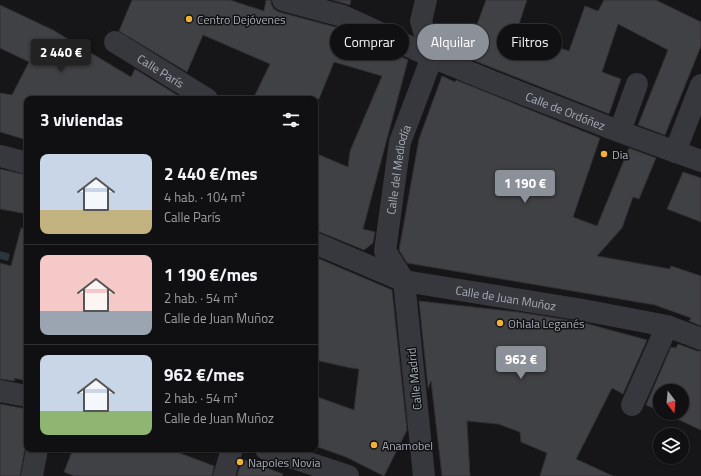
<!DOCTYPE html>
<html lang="es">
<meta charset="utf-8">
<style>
body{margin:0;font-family:"Titillium Web",sans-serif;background:#19191b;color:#f1f3f6;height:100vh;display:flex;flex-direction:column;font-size:15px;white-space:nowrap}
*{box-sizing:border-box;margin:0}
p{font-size:13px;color:#9c9d9f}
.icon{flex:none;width:22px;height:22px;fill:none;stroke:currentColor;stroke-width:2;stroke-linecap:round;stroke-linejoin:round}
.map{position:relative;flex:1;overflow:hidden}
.drawer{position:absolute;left:24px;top:96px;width:294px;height:356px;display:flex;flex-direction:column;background:#101012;border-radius:8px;box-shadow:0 1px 3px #0004,0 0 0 1px #303032}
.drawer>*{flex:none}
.banner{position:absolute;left:330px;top:24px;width:311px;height:36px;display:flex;gap:8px}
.needle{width:26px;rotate:164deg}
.fabs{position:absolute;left:653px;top:384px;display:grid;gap:8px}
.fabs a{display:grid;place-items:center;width:36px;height:36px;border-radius:50%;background:#101012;box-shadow:0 1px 3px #0004,0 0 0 1px #303032;font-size:20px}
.price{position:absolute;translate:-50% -34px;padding:0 9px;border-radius:4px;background:#8c9099;color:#fff;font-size:13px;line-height:26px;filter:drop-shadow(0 1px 2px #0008)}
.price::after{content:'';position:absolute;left:50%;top:24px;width:12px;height:9px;margin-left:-6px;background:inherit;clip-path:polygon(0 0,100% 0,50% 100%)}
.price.active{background:#222;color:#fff}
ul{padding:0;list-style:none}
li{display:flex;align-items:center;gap:12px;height:100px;padding:0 16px}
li+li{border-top:1px solid #303032}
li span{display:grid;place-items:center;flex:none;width:112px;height:80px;border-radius:8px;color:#555}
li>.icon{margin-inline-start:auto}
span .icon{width:48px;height:48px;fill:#fffc;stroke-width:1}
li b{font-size:17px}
h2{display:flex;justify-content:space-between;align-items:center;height:48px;padding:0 16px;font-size:17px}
.pill{padding:0 14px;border-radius:18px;background:#101012;box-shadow:0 1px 3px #0004,0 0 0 1px #303032;font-size:14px;line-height:36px}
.pill.active{background:#8c9099;color:#fff}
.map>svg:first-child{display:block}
</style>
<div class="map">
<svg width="701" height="476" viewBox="0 0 701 476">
<rect width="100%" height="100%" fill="#161618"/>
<path fill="#2c353c" d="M 0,251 L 10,254 L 8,261 L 0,259 Z"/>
<path fill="#404145" stroke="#303034" d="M 132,0 L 230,0 L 264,11 L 266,0 L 271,0 L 271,4 L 274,9 L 279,12 L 339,28 L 342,30 L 341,34 L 364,39 L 408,60 L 363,229 L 375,232 L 373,243 L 364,250 L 320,232 L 315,231 L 315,153 L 348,167 L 350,151 L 382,76 L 334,62 L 319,99 L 253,99 L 270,64 L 203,35 L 187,72 L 119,31 Z
M 332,0 L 351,0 L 350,5 Z
M 486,0 L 527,0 L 516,33 L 569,51 L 585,6 L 598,11 L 604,0 L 656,0 L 701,22 L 701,46 L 665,135 L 638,125 L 668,50 L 618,24 L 602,72 L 621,79 L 609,114 L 465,57 Z
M 0,5 L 53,30 L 131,77 L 135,69 L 177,95 L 176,99 L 27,99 L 27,140 L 0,132 L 0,93 L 12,95 L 29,62 L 0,48 Z
M 442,76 L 455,82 L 456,80 L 600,138 L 573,217 L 597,226 L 629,148 L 656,158 L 639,199 L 633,197 L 622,228 L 597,256 L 670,269 L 671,266 L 701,276 L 701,326 L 689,321 L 691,318 L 655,305 L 407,263 L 399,250 L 419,139 Z
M 0,169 L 27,175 L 27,214 L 0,209 Z
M 683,172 L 701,178 L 701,222 L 667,209 Z
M 21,228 L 27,229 L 27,381 L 14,378 L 15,381 L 0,379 L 0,263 L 11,266 Z
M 315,257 L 392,290 L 407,430 L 384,476 L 346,457 L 315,446 L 315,396 L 354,410 L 359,369 L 351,368 L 315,360 Z
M 419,301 L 518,312 L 581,322 L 647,340 L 623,394 L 612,388 L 576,459 L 613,476 L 540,476 L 547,453 L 521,442 L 520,432 L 498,424 L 467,421 L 470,476 L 442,476 L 431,381 L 428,388 Z
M 678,344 L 697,351 L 701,351 L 701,430 L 664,413 L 682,413 L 682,391 L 660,391 L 660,411 L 646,405 L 671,347 L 676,348 Z
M 0,404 L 27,409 L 27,442 L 25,447 L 20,476 L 0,476 Z
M 73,449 L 169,449 L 214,466 L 212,476 L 74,476 L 64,472 Z
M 242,459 L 283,474 L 282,476 L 237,476 Z"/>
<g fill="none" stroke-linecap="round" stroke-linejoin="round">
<g stroke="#37383d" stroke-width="22">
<path id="s1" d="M 283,0 L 343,16 L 432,57 L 493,82 L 618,131 L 701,161"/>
<path d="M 426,0 L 421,21 L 432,57"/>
<path id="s2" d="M 115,42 L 207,99"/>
<path d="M 620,131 L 637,84"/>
<path d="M 675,152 L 701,85"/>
<path d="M 0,156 L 27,163"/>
<path id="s3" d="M 315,243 L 404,281 L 583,310 L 667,326 L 701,339"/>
<path d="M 0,391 L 27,396"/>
<path d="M 632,405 L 667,326"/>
<path d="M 266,449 L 348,476"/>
<path d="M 32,476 L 37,449"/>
<path d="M 224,476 L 232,449"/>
<path id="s4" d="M 424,476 L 404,281 L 385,251 L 400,142 L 432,57"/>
</g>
</g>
<g fill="#f2b134" stroke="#111113" stroke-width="1.5">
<circle cx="189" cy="19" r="4"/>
<circle cx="604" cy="154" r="4"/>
<circle cx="500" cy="323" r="4"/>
<circle cx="374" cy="445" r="4"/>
<circle cx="240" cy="462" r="4"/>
</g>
<g text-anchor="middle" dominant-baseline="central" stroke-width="3" stroke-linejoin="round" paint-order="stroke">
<g font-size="12" fill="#a8adb8" stroke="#111113" text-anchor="start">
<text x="197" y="19">Centro Dejóvenes</text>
<text x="612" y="154">Dia</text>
<text x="508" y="323">Ohlala Leganés</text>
<text x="382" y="445">Anamobel</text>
<text x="248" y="462">Napoles Novia</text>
</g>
<g font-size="12" fill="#a8adb8" stroke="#111113">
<text stroke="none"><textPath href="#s2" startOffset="54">Calle París</textPath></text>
<text stroke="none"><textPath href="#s1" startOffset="304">Calle de Ordóñez</textPath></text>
<text stroke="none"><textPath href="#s4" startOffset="314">Calle del Mediodía</textPath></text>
<text stroke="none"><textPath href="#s3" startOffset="200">Calle de Juan Muñoz</textPath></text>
<text transform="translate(414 379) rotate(-96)">Calle Madrid</text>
</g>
</g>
</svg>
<div class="fabs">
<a><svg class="needle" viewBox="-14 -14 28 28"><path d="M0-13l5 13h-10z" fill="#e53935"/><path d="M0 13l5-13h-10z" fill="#9c9d9f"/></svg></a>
<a><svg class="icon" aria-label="layers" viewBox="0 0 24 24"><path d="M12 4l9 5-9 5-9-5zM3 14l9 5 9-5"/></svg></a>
</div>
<b class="price active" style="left:61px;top:73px">2 440 €</b>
<b class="price" style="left:525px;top:204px">1 190 €</b>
<b class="price" style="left:521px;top:380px">962 €</b>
<div class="banner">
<a class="pill">Comprar</a>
<a class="pill active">Alquilar</a>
<a class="pill">Filtros</a>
</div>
<section class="drawer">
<h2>3 viviendas<svg class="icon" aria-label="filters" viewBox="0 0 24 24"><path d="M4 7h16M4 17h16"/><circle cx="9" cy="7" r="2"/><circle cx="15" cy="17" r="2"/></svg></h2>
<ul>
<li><span style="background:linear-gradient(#c9d6e8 70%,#c2b280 0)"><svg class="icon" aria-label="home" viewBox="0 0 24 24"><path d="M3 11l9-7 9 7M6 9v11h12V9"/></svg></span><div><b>2 440 €/mes</b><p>4 hab. · 104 m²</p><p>Calle París</p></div></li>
<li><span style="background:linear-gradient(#f6c9c9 70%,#9aa5b1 0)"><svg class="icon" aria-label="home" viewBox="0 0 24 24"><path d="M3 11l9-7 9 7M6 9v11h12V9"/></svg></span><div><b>1 190 €/mes</b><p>2 hab. · 54 m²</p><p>Calle de Juan Muñoz</p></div></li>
<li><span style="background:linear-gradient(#c9d6e8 70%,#8fb573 0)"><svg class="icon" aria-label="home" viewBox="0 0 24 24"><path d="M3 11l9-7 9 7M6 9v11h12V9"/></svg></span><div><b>962 €/mes</b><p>2 hab. · 54 m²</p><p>Calle de Juan Muñoz</p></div></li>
</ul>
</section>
</div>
